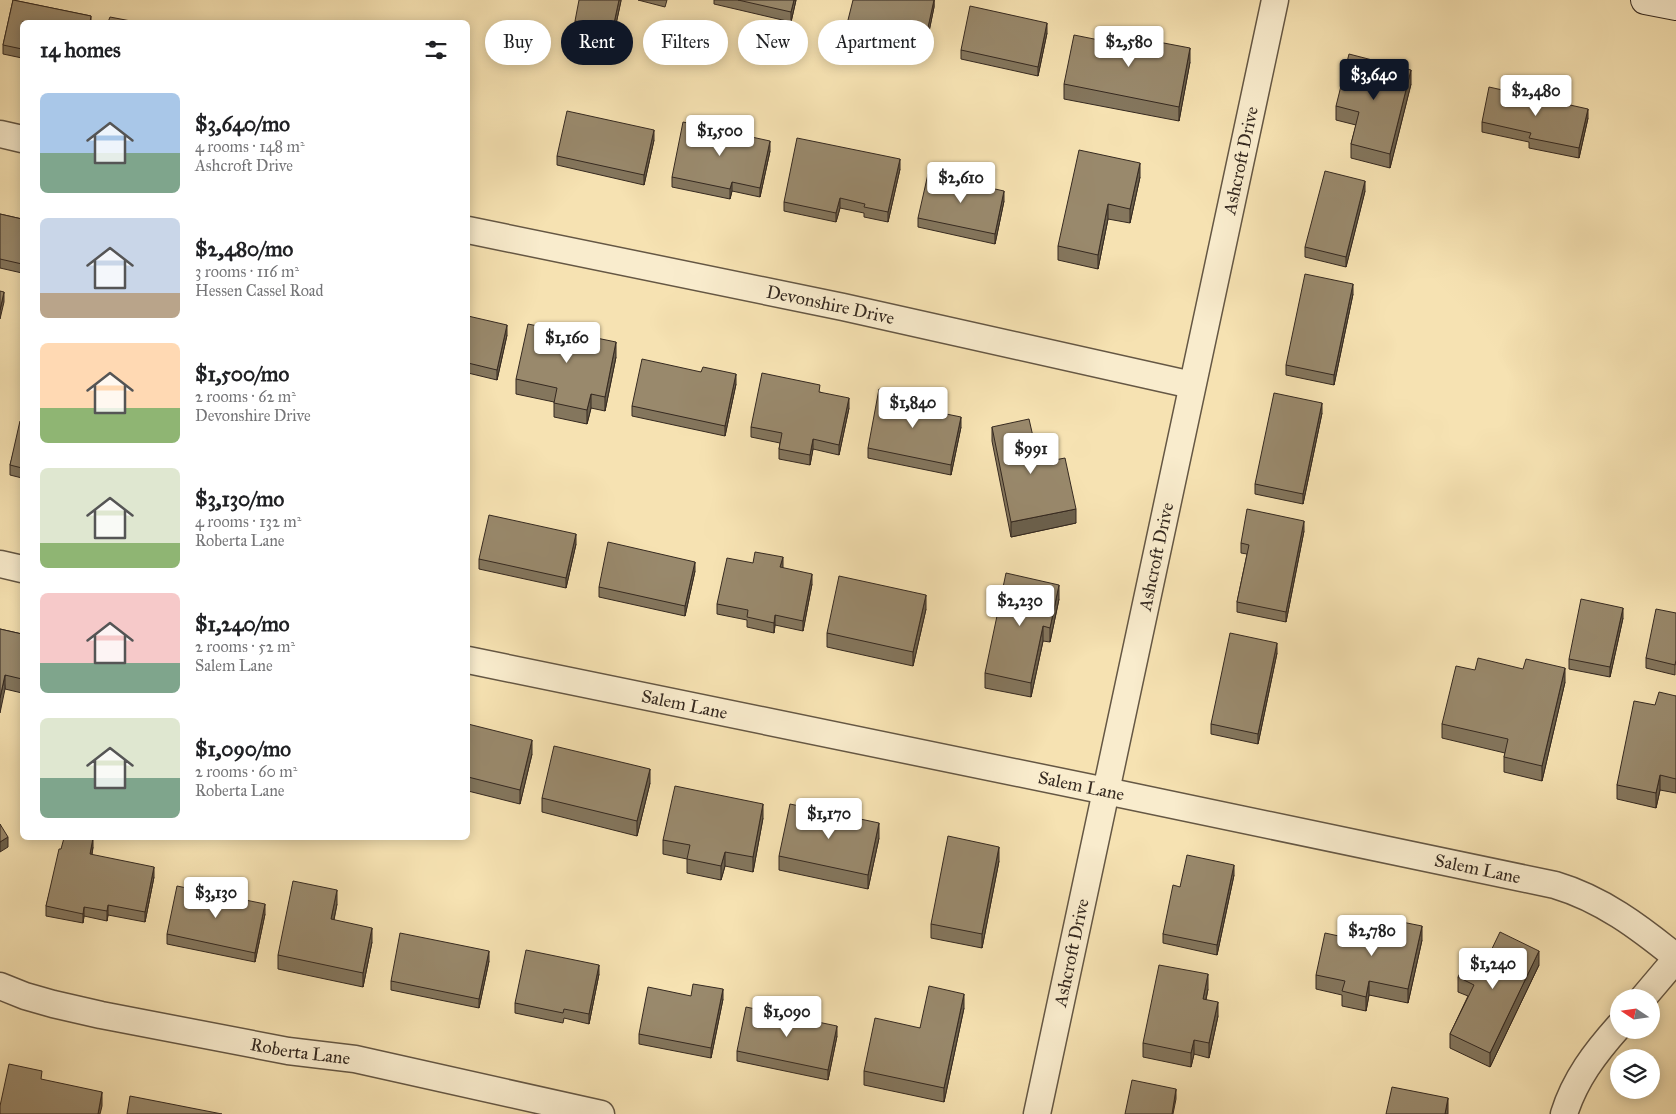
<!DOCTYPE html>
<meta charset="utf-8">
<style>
body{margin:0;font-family:"IM FELL Great Primer",serif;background:#f6f6f6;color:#202124;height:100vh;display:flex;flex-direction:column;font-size:19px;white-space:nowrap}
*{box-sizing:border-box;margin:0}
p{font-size:16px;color:#757577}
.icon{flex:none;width:28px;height:28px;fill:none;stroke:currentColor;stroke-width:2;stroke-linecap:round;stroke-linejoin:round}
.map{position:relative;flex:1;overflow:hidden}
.sheet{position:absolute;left:20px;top:20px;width:450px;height:820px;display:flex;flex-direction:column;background:#fff;border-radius:8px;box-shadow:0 2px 12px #0003}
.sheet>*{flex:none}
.hud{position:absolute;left:485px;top:20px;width:475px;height:45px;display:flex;gap:10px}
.needle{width:32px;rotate:283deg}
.controls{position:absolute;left:1610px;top:989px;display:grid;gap:10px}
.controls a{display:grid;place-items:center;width:50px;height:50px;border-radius:50%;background:#fff;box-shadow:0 2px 12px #0003;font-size:25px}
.price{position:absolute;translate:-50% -42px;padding:0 11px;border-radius:5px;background:#fff;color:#222;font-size:16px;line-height:32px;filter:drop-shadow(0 1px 2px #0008)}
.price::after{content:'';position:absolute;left:50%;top:30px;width:15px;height:11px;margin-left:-8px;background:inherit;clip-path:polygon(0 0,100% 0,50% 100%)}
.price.selected{background:#111827;color:#fff}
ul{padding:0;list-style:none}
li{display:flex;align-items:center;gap:15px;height:125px;padding:0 20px}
li span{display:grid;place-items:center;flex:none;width:140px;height:100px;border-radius:8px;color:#555}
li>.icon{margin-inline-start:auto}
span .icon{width:60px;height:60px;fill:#fffc;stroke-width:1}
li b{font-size:21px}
h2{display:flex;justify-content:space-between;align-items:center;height:60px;padding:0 20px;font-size:21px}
.pill{padding:0 18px;border-radius:22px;background:#fff;box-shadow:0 2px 12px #0003;font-size:18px;line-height:45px}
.pill.selected{background:#111827;color:#fff}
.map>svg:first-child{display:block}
</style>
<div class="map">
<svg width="1676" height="1114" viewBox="0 0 1676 1114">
<rect width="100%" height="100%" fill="#f6e2b2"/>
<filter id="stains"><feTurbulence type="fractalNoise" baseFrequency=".004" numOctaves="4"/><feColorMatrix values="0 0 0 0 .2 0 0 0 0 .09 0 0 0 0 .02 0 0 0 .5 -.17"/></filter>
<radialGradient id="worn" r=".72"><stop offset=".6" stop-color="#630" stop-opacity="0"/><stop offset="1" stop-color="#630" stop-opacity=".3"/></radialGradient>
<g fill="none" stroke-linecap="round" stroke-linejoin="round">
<g stroke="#655744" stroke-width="29">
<g id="street">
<path d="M 0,134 L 22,139"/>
<path id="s1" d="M 468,230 L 843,307 L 1192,385"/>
<path d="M 0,564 L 22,569"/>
<path id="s2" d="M 468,660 L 1106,791 L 1555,885 C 1602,899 1639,927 1676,957"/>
<path id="s3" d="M 0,986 L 25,996 L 53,1004 L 101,1015 L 288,1051 L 355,1059 L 601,1114"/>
<path d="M 1643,998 L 1676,959"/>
<path id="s4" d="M 1037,1114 L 1275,0"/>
<path d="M 1564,1114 C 1575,1079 1595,1053 1619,1026"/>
</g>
</g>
<g stroke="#352920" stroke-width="30">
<path id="secondary" d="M 1645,0 L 1676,6"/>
</g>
<use href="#street" stroke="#f9eccd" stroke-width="26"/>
<use href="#secondary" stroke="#f9eccd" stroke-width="28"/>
</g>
<path fill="#84765d" stroke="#352920" d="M 13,0 L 91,16 L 91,22 L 22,22 L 22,58 L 3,54 L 3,45 Z
M 621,0 L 613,38 L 575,30 L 575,21 Z
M 638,0 L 667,0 L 665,7 Z
M 714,0 L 796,0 L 791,22 L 714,4 Z
M 934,0 L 934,7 L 925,51 L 847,34 L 847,24 Z
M 1047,33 L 1038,76 L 961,59 L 961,50 Z
M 1190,62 L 1179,121 L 1064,99 L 1064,84 Z
M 1411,84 L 1390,168 L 1351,158 L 1351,144 L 1356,125 L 1336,120 L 1336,106 Z
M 1588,118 L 1579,158 L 1529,148 L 1529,142 L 1482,132 L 1482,122 Z
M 654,140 L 644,185 L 557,165 L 557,156 Z
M 770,151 L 760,197 L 732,191 L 730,199 L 672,187 L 672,177 Z
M 900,169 L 888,222 L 864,217 L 864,213 L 840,208 L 836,222 L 784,211 L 784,202 Z
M 1140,177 L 1130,223 L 1108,219 L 1098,269 L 1058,260 L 1058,246 Z
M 1365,191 L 1346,267 L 1305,257 L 1305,247 Z
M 1004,201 L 995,244 L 918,227 L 918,218 Z
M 0,214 L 22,219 L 22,273 L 0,268 Z
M 1353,294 L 1334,385 L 1286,375 L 1286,365 Z
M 468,316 L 507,335 L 497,380 L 468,373 Z
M 616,357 L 605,411 L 591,408 L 587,424 L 554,417 L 554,402 L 516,394 L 516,379 Z
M 701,372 L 736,384 L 725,436 L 632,416 L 632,406 Z
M 820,392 L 849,408 L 839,455 L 813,449 L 810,465 L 779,459 L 779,449 L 780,443 L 751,437 L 751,427 Z
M 913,407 L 961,427 L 951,475 L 868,458 L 868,448 Z
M 1322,413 L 1303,504 L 1255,494 L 1255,484 Z
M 22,421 L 22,478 L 10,475 L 10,465 Z
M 992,427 L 1039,463 L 1076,523 L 1011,537 L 992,441 Z
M 1304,531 L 1286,622 L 1237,612 L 1237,602 L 1247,554 L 1241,553 L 1241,543 Z
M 576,544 L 566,588 L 479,569 L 479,559 Z
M 753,563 L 783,568 L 812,584 L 803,631 L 775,625 L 774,633 L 747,627 L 747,620 L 717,614 L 717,604 Z
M 695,571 L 685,616 L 599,597 L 599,587 Z
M 1059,599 L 1050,642 L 1043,641 L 1031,697 L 985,688 L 985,673 Z
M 926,609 L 913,666 L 827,647 L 827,633 Z
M 1676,613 L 1675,675 L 1646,668 L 1646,658 Z
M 1623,618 L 1610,677 L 1569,669 L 1569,659 Z
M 0,629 L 22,634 L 22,693 L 5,689 Z
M 1277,653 L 1258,744 L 1211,734 L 1211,724 Z
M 1475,670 L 1565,682 L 1542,781 L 1504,772 L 1504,757 L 1505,753 L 1442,738 L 1442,724 Z
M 1676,696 L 1676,793 L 1660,790 L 1656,808 L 1617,799 L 1617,785 L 1655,705 Z
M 468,724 L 532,754 L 520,804 L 468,791 Z
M 650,783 L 637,836 L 542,812 L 542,798 Z
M 763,818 L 753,872 L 725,866 L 721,880 L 687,873 L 687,859 L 663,854 L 663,840 Z
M 879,838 L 868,889 L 779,870 L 779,856 Z
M 93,847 L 92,855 L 154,877 L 145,922 L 108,915 L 107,921 L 84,916 L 83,923 L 46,916 L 46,906 L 61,849 Z
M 999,861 L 982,948 L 931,938 L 931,924 Z
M 1234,875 L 1217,955 L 1163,943 L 1163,934 L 1180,887 Z
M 337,904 L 334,920 L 372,942 L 363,987 L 278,969 L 278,955 Z
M 265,914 L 255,962 L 167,944 L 167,934 Z
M 1422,940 L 1408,1003 L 1369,995 L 1366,1011 L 1342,1006 L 1342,995 L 1316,989 L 1316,975 L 1371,943 Z
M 1487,959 L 1539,965 L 1490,1067 L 1450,1048 L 1450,1034 L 1468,996 L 1458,992 L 1458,977 Z
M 489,961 L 479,1008 L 391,990 L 391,981 Z
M 599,974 L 589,1024 L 564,1018 L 563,1023 L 515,1013 L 515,1003 Z
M 1208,989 L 1206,1000 L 1218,1016 L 1209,1058 L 1194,1054 L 1191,1067 L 1143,1057 L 1143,1043 Z
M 691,996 L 723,999 L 711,1058 L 639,1044 L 639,1034 Z
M 964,1008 L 944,1102 L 864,1085 L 864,1071 L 920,1028 Z
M 837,1036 L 828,1080 L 737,1061 L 737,1051 Z"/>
<path fill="#6b604c" stroke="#352920" d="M 619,0 L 621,0 L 621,1 L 613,38 L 613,28 Z
M 794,0 L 796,0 L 791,22 L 791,12 Z
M 934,0 L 934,7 L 925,51 L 925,41 Z
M 1047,23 L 1047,33 L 1038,76 L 1038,67 Z
M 1190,48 L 1190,62 L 1179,121 L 1179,107 Z
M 1411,70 L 1411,84 L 1390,168 L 1390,154 Z
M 1588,109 L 1588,118 L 1579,158 L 1579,148 Z
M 654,130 L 654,140 L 644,185 L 644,175 Z
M 770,141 L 770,151 L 760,197 L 760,188 Z
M 900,159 L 900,169 L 888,222 L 888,212 Z
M 1140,163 L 1140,177 L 1130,223 L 1130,209 Z
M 1365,181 L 1365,191 L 1346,267 L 1346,257 Z
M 732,182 L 732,191 L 730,199 L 730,189 Z
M 1004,191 L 1004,201 L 995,244 L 995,234 Z
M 840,198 L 840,208 L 836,222 L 836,213 Z
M 1108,204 L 1108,219 L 1098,269 L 1098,255 Z
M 1353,284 L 1353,294 L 1334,385 L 1334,375 Z
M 4,292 L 4,302 L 0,319 L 0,310 Z
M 507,325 L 507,335 L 497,380 L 497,370 Z
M 616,342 L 616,357 L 605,411 L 605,397 Z
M 736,374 L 736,384 L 725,436 L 725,426 Z
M 591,394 L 591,408 L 587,424 L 587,410 Z
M 849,398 L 849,408 L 839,455 L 839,445 Z
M 1322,403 L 1322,413 L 1303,504 L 1303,494 Z
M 961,417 L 961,427 L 951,475 L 951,465 Z
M 813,439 L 813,449 L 810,465 L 810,455 Z
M 1076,509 L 1076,523 L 1011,537 L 1011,522 Z
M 469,515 L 469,525 L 468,534 L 468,524 Z
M 1304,521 L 1304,531 L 1286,622 L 1286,612 Z
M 576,534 L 576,544 L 566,588 L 566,578 Z
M 783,557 L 783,567 L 780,577 L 780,567 Z
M 695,562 L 695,571 L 685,616 L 685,606 Z
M 812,574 L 812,584 L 803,631 L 803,621 Z
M 1059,585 L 1059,599 L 1050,642 L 1050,628 Z
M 926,595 L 926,609 L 913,666 L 913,652 Z
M 1623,608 L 1623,618 L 1610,677 L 1610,667 Z
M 775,615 L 775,625 L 774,633 L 774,623 Z
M 1043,626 L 1043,641 L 1031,697 L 1031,683 Z
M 1277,643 L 1277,653 L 1258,744 L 1258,734 Z
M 1565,668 L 1565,682 L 1542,781 L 1542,766 Z
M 5,675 L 5,689 L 0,713 L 0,698 Z
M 532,740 L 532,754 L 520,804 L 520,790 Z
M 650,769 L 650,783 L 637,836 L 637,821 Z
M 1660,775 L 1660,790 L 1656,808 L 1656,793 Z
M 763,804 L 763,818 L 753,872 L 753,857 Z
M 879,823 L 879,838 L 868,889 L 868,875 Z
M 8,837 L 8,847 L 0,852 L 0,842 Z
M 93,838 L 93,847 L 90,864 L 90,854 Z
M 999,847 L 999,861 L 982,948 L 982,934 Z
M 725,852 L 725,866 L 721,880 L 721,866 Z
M 1234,865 L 1234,875 L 1217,955 L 1217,945 Z
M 154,867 L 154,877 L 145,922 L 145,912 Z
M 337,890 L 337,904 L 331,933 L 331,919 Z
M 265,904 L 265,914 L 255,962 L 255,953 Z
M 108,905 L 108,915 L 107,921 L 107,911 Z
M 84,907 L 84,916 L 83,923 L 83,914 Z
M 1422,926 L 1422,940 L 1408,1003 L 1408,989 Z
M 372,928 L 372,942 L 363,987 L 363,973 Z
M 489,951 L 489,961 L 479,1008 L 479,999 Z
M 1539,951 L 1539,965 L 1490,1067 L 1490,1053 Z
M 599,965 L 599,974 L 589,1024 L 589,1014 Z
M 1208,974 L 1208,989 L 1203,1013 L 1203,999 Z
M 1369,981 L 1369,995 L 1366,1011 L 1366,997 Z
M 723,989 L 723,999 L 711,1058 L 711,1048 Z
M 964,994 L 964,1008 L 944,1102 L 944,1088 Z
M 1218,1002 L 1218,1016 L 1209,1058 L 1209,1043 Z
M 837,1026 L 837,1036 L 828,1080 L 828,1070 Z
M 1194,1040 L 1194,1054 L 1191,1067 L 1191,1053 Z
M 1176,1089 L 1176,1099 L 1173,1114 L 1172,1114 Z
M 102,1092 L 102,1106 L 100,1114 L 98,1114 Z
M 1448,1098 L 1448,1114 L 1445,1114 Z"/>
<path fill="#99896c" stroke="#352920" d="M 13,0 L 91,16 L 90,22 L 22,22 L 22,49 L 3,45 Z
M 579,0 L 619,0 L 613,28 L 575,21 Z
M 738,0 L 794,0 L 791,12 Z
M 853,0 L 934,0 L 925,41 L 847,24 Z
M 970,6 L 1047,23 L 1038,67 L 961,50 Z
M 110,17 L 136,22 L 108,22 Z
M 1111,33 L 1190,48 L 1179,107 L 1064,84 L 1074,35 L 1109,42 Z
M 1349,54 L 1411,70 L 1390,154 L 1351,144 L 1359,112 L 1336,106 Z
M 1489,87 L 1588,109 L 1579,148 L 1529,138 L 1531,133 L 1482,122 Z
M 567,111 L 654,130 L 644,175 L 557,156 Z
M 683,122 L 770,141 L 760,188 L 732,182 L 730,189 L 672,177 Z
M 797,138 L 900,159 L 888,212 L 864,207 L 865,204 L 840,198 L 836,213 L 784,202 Z
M 1079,150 L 1140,163 L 1130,209 L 1108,204 L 1098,255 L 1058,246 Z
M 1325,171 L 1365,181 L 1346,257 L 1305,247 Z
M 928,174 L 1004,191 L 995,234 L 918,218 Z
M 0,214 L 22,219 L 22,264 L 0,259 Z
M 1305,274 L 1353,284 L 1334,375 L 1286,365 Z
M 0,291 L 4,292 L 0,310 Z
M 468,316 L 507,325 L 497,370 L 468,363 Z
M 528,324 L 616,342 L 605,397 L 591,394 L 587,410 L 554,403 L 557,388 L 516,379 Z
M 642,359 L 701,372 L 703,367 L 736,374 L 725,426 L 632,406 Z
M 762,373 L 820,385 L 819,392 L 849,398 L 839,445 L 813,439 L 810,455 L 779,449 L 782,433 L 751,427 Z
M 879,389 L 914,396 L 912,407 L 961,417 L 951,465 L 868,448 Z
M 1274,393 L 1322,403 L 1303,494 L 1255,484 Z
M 1029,419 L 1039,463 L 1065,458 L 1076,509 L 1011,522 L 992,427 Z
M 20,421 L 22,421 L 22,468 L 10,465 Z
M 1247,509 L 1304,521 L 1286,612 L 1237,602 L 1249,545 L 1241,543 Z
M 468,515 L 469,515 L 468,524 Z
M 489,515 L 576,534 L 566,578 L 479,559 Z
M 608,542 L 695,562 L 685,606 L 599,587 Z
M 755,552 L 783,557 L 780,567 L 812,574 L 803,621 L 775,615 L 774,623 L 747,617 L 748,610 L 717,604 L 727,558 L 753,563 Z
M 1006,573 L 1059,585 L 1050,628 L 1043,626 L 1031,683 L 985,673 Z
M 839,576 L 926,595 L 913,652 L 827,633 Z
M 1581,599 L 1623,608 L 1610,667 L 1569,659 Z
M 1656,609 L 1676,613 L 1676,660 L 1675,665 L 1646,658 Z
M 0,629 L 22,634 L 22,679 L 5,675 L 0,698 Z
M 1230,633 L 1277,643 L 1258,734 L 1211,724 Z
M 1478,658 L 1523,669 L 1526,659 L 1565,668 L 1542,766 L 1504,757 L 1508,739 L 1442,724 L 1456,666 L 1475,670 Z
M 1659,692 L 1676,696 L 1676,779 L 1660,775 L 1656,793 L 1617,785 L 1634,701 L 1655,705 Z
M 468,724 L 532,740 L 520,790 L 468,777 Z
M 554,746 L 650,769 L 637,821 L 542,798 Z
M 675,786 L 763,804 L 753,857 L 725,852 L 721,866 L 687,859 L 690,845 L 663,840 Z
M 790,804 L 879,823 L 868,875 L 779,856 Z
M 0,824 L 8,837 L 0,842 Z
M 948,836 L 999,847 L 982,934 L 931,924 Z
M 64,838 L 93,838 L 90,854 L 154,867 L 145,912 L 108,905 L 107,911 L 84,907 L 83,914 L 46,906 L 59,849 L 61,849 Z
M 1187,855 L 1234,865 L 1217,945 L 1163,934 L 1173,885 L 1180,887 Z
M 293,881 L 337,890 L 331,919 L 372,928 L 363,973 L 278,955 Z
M 177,886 L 265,904 L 255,953 L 167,934 Z
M 1377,917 L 1422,926 L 1408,989 L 1369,981 L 1366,997 L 1342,991 L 1345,981 L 1316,975 L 1325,933 L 1371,943 Z
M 1500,932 L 1539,951 L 1490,1053 L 1450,1034 L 1474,985 L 1458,977 L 1471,951 L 1487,959 Z
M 400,933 L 489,951 L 479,999 L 391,981 Z
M 526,950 L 599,965 L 589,1014 L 564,1009 L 563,1013 L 515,1003 Z
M 1159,965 L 1208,974 L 1203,999 L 1218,1002 L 1209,1043 L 1194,1040 L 1191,1053 L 1143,1043 Z
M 693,984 L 723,989 L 711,1048 L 639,1034 L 648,987 L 691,996 Z
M 929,986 L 964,994 L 944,1088 L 864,1071 L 875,1018 L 920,1028 Z
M 746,1007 L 837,1026 L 828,1070 L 737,1051 Z
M 9,1064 L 42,1071 L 41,1079 L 102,1092 L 98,1114 L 0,1114 L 0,1106 Z
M 1132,1080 L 1176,1089 L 1172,1114 L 1125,1114 Z
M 1392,1087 L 1448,1098 L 1445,1114 L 1386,1114 Z
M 130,1096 L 222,1114 L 127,1114 Z"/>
<g text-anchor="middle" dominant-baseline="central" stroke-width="5" stroke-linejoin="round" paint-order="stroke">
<g font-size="18" fill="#352920" stroke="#f9eccd">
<text stroke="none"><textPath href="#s4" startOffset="975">Ashcroft Drive</textPath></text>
<text stroke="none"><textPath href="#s1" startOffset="370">Devonshire Drive</textPath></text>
<text stroke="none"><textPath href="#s4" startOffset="570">Ashcroft Drive</textPath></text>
<text stroke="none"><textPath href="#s2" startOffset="221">Salem Lane</textPath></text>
<text stroke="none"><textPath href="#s2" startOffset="626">Salem Lane</textPath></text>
<text stroke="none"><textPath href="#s2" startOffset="1031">Salem Lane</textPath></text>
<text stroke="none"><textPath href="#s4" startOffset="165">Ashcroft Drive</textPath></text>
<text stroke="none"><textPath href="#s3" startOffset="308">Roberta Lane</textPath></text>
</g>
</g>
<rect width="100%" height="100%" filter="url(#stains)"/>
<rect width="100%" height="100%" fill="url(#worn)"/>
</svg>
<div class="controls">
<a><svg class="needle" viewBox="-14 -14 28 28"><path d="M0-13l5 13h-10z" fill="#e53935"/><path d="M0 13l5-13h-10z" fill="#757577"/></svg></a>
<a><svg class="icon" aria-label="layers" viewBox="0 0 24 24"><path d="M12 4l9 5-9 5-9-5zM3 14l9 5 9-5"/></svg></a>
</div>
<b class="price" style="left:1129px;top:68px">$2,580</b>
<b class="price selected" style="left:1374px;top:101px">$3,640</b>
<b class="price" style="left:1536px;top:117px">$2,480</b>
<b class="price" style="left:720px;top:157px">$1,500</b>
<b class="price" style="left:961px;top:204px">$2,610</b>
<b class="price" style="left:567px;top:364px">$1,160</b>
<b class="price" style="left:913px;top:429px">$1,840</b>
<b class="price" style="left:1031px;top:475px">$991</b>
<b class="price" style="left:1020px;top:627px">$2,230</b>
<b class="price" style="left:829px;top:840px">$1,170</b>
<b class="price" style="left:216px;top:919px">$3,130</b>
<b class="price" style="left:1372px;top:957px">$2,780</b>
<b class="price" style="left:1493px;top:990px">$1,240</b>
<b class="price" style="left:787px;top:1038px">$1,090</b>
<div class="hud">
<a class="pill">Buy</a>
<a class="pill selected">Rent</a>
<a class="pill">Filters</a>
<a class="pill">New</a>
<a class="pill">Apartment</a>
</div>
<section class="sheet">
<h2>14 homes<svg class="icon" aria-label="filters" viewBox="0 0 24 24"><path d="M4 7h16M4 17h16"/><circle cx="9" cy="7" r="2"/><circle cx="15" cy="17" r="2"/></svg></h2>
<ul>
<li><span style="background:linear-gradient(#a9c7e8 60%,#7fa58c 0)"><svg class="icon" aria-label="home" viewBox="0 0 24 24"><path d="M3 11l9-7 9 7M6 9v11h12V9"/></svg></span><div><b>$3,640/mo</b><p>4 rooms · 148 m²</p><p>Ashcroft Drive</p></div></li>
<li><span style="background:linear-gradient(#c9d6e8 75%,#b9a48a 0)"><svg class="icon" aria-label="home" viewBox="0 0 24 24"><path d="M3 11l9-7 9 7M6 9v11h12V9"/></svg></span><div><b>$2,480/mo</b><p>3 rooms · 116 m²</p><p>Hessen Cassel Road</p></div></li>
<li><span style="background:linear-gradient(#ffd9b3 65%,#8fb573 0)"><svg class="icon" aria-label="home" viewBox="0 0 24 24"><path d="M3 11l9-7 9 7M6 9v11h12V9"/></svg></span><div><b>$1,500/mo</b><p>2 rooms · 62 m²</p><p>Devonshire Drive</p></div></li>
<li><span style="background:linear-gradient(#dfe7d0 75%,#8fb573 0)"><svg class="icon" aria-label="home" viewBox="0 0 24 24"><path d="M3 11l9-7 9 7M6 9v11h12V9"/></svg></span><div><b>$3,130/mo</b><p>4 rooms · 132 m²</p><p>Roberta Lane</p></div></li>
<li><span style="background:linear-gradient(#f6c9c9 70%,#7fa58c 0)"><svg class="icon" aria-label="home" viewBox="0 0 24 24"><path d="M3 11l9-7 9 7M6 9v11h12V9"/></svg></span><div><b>$1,240/mo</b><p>2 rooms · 52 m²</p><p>Salem Lane</p></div></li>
<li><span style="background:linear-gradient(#dfe7d0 60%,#7fa58c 0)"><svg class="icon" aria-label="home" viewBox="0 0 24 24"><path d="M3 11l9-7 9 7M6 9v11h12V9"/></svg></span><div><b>$1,090/mo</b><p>2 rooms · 60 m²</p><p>Roberta Lane</p></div></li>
</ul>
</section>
</div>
